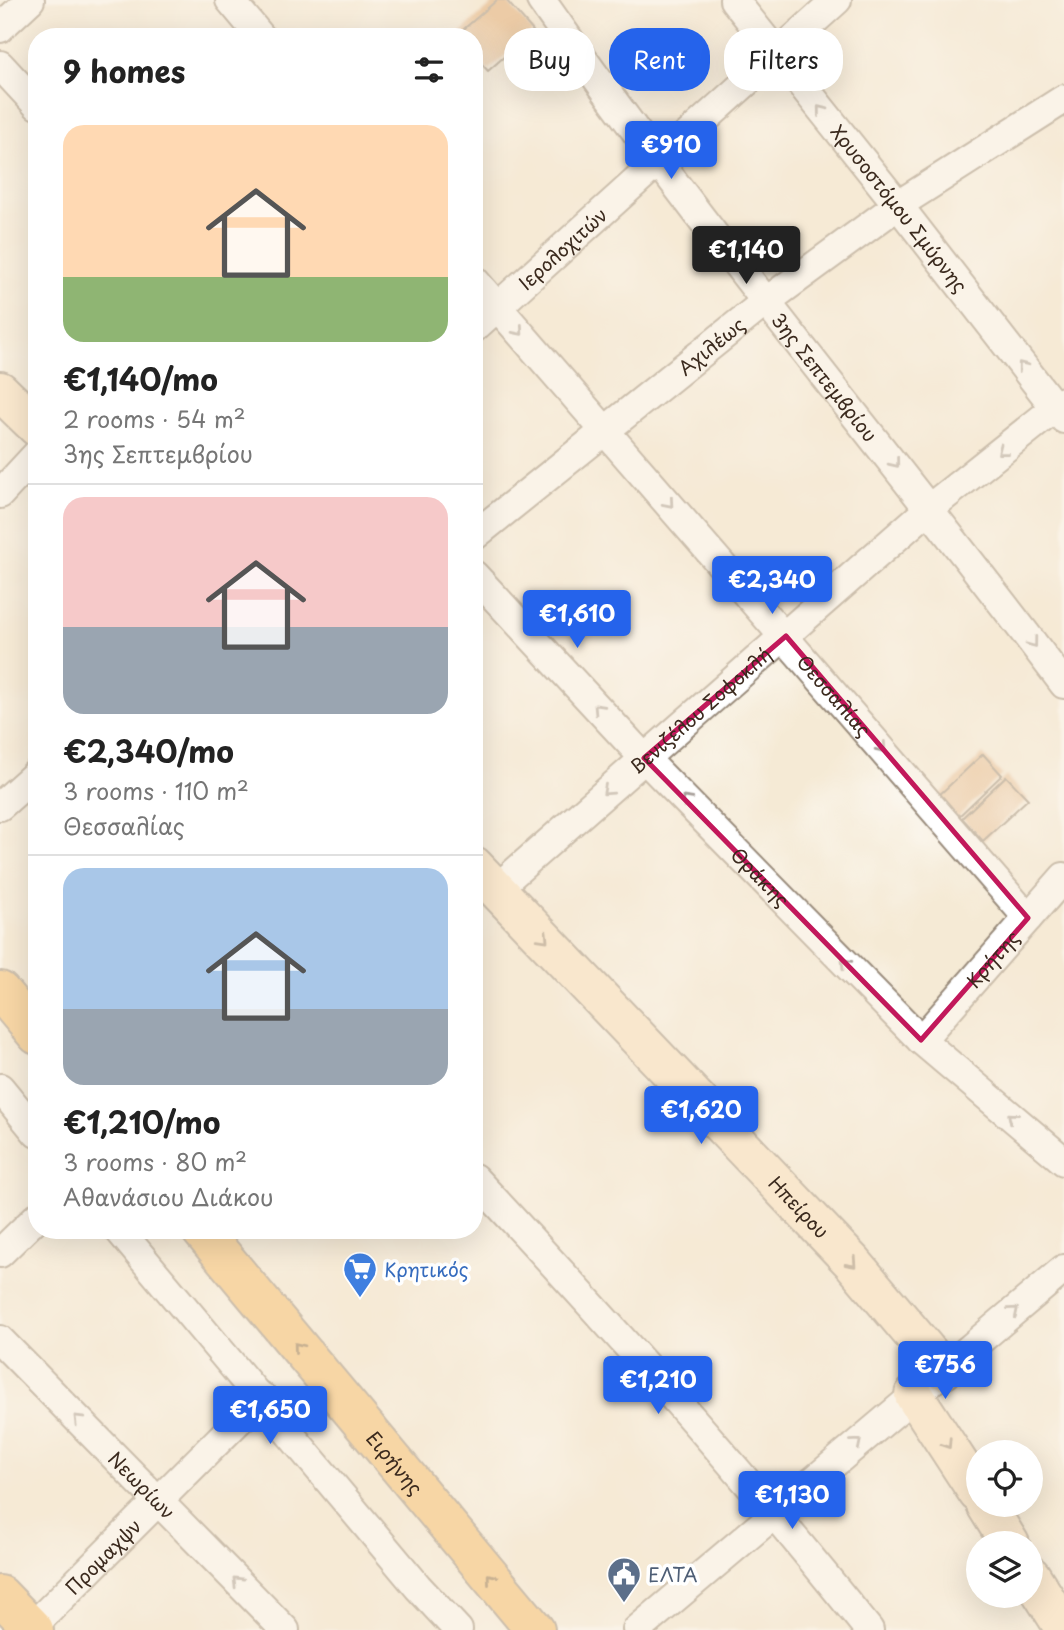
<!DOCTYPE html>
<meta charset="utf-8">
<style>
body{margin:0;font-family:"Playpen Sans",sans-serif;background:#f2f2f2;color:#222;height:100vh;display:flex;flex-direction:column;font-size:26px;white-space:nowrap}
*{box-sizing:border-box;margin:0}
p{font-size:23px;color:#767676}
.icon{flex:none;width:38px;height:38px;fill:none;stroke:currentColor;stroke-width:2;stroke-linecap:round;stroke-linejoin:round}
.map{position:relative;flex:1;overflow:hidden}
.drawer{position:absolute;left:28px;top:28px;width:455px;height:1211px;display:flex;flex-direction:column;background:#fff;border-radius:28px;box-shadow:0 7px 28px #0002}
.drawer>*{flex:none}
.top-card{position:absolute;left:504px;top:28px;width:455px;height:63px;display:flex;gap:14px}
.fabs{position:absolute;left:966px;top:1440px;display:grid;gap:14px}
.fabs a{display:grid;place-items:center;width:77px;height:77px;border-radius:50%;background:#fff;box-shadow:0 7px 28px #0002;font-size:35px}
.price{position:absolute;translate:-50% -60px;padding:0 16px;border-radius:7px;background:#2563eb;color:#fff;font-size:23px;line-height:46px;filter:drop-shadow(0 2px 4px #0008)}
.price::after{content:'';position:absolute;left:50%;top:42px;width:21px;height:16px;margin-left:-10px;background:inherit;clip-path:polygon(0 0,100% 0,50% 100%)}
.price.current{background:#222;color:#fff}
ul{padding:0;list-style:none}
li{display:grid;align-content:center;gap:14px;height:371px;padding:0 35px}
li+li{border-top:2px solid #e0e0e0}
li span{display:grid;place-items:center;height:217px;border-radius:21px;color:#555}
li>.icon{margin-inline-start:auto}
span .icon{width:126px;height:126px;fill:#fffc;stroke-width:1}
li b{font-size:30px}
h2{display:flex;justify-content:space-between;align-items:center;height:84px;padding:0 35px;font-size:30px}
.chip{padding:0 24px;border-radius:28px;background:#fff;box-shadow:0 7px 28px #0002;font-size:24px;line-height:63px}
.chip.current{background:#2563eb;color:#fff}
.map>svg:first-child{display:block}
</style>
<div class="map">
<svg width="1064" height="1630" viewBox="0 0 1064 1630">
<rect width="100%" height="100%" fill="#fff"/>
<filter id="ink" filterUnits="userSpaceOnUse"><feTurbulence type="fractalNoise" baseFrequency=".0143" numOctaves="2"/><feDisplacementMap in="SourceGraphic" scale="14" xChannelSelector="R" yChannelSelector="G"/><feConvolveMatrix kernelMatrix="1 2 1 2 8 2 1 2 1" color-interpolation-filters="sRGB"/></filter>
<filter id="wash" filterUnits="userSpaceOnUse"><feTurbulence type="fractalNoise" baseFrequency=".00686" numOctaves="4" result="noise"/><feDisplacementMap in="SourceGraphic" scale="28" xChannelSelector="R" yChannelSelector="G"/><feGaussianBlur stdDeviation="1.57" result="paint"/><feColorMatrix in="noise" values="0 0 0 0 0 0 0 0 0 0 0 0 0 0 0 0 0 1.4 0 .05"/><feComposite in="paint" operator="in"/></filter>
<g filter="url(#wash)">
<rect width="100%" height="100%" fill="#f5ead5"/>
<g id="blocks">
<path fill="#dfa76e" d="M 497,0 L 506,0 L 533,31 L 488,71 L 474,55 L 474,37 L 457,35 Z
M 983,754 L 1002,775 L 957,818 L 937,797 Z
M 1006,776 L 1028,799 L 983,841 L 962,818 Z"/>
</g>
</g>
<g filter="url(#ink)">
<use href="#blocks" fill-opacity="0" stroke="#988a7a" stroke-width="2"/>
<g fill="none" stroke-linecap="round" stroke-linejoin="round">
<g stroke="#988a7a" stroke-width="32">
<g id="street">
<path d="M 230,0 L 261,37"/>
<path id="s1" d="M 541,0 C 706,236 891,455 1064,684"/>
<path id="s2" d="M 734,0 L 898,205 L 1064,419"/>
<path d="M 0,28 L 30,0"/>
<path d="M 0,65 L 37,105"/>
<path id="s3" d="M 474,280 L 1028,918"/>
<path id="s4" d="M 474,328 L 837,0"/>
<path d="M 0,494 L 37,454"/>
<path id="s5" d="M 474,536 L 764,303 L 898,205 L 1064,99"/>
<path id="s6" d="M 474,575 L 644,758 L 921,1040 L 1064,1161"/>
<path d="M 0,806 L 37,773"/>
<path id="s7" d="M 497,888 L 931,507 L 1064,401"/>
<path id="s8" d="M 921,1040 L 1064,877"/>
<path d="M 0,1088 L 37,1133"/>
<path d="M 474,1178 C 611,1325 744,1473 869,1630"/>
<path d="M 119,1230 L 418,1587 L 458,1630"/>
<path d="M 0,1253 L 37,1217"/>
<path id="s9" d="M 0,1340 L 285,1630"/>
<path id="s10" d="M 32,1627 L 262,1397"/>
<path d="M 637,1630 L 1064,1269"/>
</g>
</g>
<g stroke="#988a7a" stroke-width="42">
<g id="secondary">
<path d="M 0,391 L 37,427"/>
<path id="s11" d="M 474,866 L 853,1263 L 943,1370"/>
<path d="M 914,1395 L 978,1493"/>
<path d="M 986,1505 L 1010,1544"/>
<path d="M 1031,1576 L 1064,1628"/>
</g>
</g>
<g stroke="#988a7a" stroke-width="42">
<g id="primary">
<path d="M 0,991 L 37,1035"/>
<path id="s12" d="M 201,1230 L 535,1630"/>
<path d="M 0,1595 L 34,1630"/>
</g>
</g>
<use href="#street" stroke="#fff" stroke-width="28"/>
<use href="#secondary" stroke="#fce5c4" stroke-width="38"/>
<use href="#primary" stroke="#f8bf6c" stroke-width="38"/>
</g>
<defs><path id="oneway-chevron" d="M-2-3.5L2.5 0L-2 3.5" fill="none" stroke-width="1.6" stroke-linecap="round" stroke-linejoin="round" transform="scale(1.75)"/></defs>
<g stroke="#a79f9a">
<use href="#oneway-chevron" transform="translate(821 110) rotate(-129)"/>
<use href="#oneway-chevron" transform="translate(519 331) rotate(49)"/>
<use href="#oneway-chevron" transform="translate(1022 366) rotate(-128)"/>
<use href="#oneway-chevron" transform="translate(1002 451) rotate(142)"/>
<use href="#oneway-chevron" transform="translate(895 463) rotate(51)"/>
<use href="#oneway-chevron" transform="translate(669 503) rotate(49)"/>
<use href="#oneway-chevron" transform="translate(1033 643) rotate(53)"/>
<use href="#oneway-chevron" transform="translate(598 708) rotate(-133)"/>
<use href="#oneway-chevron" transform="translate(882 748) rotate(49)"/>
<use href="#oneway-chevron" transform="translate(607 791) rotate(138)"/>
<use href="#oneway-chevron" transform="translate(686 800) rotate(-134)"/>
<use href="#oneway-chevron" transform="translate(845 963) rotate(-134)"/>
<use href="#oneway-chevron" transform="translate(1012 1117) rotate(-140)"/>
<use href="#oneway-chevron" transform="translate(1014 1311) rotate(-40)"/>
<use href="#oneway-chevron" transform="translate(78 1419) rotate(-135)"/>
<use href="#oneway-chevron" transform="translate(857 1443) rotate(-40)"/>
<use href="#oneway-chevron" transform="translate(237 1581) rotate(-135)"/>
</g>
<g stroke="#9c8871">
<use href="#oneway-chevron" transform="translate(544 938) rotate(46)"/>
<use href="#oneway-chevron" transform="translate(852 1263) rotate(48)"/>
<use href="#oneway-chevron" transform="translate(947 1444) rotate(57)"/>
</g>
<g stroke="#906d41">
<use href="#oneway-chevron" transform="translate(298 1347) rotate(-130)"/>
<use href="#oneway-chevron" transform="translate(491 1578) rotate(-130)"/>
</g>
</g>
<path d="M0 0H1064V1630H0ZM 786,636 L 1028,918 L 921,1040 L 644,758 Z" fill="#f5ead5" fill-opacity=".55" fill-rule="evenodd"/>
<path fill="none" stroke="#c2185b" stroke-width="5" stroke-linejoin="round" d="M 786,636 L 1028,918 L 921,1040 L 644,758 Z"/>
<defs>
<g id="supermarket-pin" transform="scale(1.75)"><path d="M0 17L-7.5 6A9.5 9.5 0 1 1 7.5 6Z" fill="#3f7fe0" stroke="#fff"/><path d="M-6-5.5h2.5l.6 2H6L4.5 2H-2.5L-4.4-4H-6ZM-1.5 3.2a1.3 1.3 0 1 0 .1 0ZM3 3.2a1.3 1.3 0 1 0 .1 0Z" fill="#fff"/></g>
<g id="civic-pin" transform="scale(1.75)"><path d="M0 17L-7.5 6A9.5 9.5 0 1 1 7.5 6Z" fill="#5c6f8a" stroke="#fff"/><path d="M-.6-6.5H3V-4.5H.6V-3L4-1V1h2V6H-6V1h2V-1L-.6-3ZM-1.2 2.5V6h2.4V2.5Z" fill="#fff"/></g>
</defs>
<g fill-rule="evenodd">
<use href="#supermarket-pin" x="360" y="1269"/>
<use href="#civic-pin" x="624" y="1574"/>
</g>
<g text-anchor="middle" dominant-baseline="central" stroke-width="7" stroke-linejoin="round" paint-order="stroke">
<g font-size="19" fill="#3b2a1e" stroke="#fff">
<text stroke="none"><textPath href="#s2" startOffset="266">Χρυσοστόμου Σμύρνης</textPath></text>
<text stroke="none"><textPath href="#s4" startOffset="119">Ιερολοχιτών</textPath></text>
<text stroke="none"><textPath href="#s5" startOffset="304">Αχιλέως</textPath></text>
<text stroke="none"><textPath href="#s1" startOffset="472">3ης Σεπτεμβρίου</textPath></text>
<text stroke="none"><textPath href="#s3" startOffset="550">Θεσσαλίας</textPath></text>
<text stroke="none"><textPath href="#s7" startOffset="270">Βενιζέλου Σοφοκλή</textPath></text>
<text stroke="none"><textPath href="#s6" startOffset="416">Θράκης</textPath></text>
<text stroke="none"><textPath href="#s8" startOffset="108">Κρήτης</textPath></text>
<text stroke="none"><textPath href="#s11" startOffset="471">Ηπείρου</textPath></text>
<text stroke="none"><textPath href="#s12" startOffset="303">Ειρήνης</textPath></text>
<text stroke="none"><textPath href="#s9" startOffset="203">Νεωρίων</textPath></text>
<text stroke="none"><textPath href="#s10" startOffset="100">Προμαχψν</textPath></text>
</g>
<g font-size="19" fill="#366cbe" stroke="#fff" text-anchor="start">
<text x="384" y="1269">Κρητικός</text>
</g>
<g font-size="19" fill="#4e5e75" stroke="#fff" text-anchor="start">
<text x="648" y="1574">ΕΛΤΑ</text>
</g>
</g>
</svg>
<div class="fabs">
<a><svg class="icon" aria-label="locate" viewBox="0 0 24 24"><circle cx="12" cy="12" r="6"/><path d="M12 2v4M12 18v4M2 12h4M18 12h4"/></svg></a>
<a><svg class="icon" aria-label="layers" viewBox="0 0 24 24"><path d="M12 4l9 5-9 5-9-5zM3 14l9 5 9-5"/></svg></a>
</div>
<b class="price" style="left:671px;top:181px">€910</b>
<b class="price current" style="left:746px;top:286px">€1,140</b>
<b class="price" style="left:772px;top:616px">€2,340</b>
<b class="price" style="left:577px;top:650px">€1,610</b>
<b class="price" style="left:701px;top:1146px">€1,620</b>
<b class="price" style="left:945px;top:1401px">€756</b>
<b class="price" style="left:658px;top:1416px">€1,210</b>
<b class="price" style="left:270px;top:1446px">€1,650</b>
<b class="price" style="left:792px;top:1531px">€1,130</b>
<div class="top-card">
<a class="chip">Buy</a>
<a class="chip current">Rent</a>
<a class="chip">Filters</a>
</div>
<section class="drawer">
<h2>9 homes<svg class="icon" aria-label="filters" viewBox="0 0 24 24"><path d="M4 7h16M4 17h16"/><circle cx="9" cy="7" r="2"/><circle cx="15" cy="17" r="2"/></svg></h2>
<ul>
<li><span style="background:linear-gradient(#ffd9b3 70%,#8fb573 0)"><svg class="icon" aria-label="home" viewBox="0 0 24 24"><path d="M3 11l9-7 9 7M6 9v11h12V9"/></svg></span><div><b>€1,140/mo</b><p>2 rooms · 54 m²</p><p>3ης Σεπτεμβρίου</p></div></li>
<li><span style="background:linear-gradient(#f6c9c9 60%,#9aa5b1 0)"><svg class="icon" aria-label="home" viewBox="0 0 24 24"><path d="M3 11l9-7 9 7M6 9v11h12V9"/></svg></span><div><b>€2,340/mo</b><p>3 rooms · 110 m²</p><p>Θεσσαλίας</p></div></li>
<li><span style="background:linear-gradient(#a9c7e8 65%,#9aa5b1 0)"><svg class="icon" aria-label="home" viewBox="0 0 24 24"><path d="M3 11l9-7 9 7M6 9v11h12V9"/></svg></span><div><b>€1,210/mo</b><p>3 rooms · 80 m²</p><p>Αθανάσιου Διάκου</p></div></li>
</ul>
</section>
</div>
